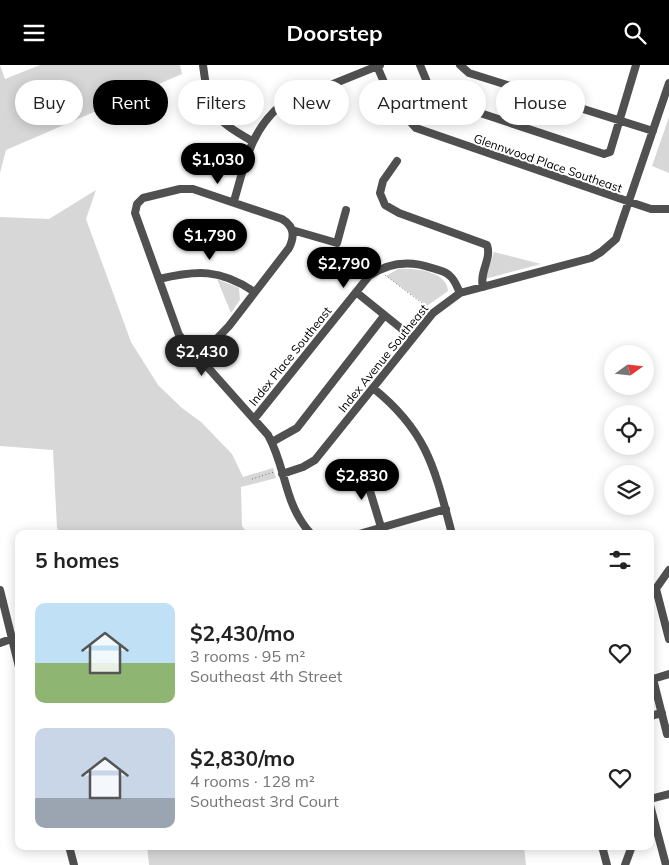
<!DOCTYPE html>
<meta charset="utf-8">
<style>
body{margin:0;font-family:Mulish,sans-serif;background:#f2f2f2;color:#222;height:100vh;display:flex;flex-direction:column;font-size:19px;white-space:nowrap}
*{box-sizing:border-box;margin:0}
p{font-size:16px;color:#767676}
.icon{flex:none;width:28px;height:28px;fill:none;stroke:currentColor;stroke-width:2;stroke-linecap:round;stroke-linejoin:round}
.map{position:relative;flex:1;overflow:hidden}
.side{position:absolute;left:15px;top:465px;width:639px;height:320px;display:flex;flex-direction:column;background:#fff;border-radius:10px;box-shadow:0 2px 12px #0003}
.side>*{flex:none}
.banner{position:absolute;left:15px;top:15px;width:640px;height:45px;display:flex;gap:10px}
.needle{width:32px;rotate:75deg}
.tools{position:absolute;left:604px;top:280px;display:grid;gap:10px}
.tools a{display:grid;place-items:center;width:50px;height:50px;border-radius:50%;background:#fff;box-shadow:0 2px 12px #0003;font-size:25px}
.price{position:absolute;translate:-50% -42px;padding:0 11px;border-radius:18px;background:#000;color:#fff;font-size:16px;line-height:32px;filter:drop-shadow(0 1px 2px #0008)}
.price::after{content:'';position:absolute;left:50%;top:30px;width:15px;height:11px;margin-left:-8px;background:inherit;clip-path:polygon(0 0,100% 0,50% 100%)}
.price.current{background:#222;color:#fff}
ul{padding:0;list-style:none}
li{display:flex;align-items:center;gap:15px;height:125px;padding:0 20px}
li span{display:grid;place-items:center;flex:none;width:140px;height:100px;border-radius:10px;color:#555}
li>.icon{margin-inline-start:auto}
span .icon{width:60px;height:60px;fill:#fffc;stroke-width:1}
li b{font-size:21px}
h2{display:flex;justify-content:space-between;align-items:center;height:60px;padding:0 20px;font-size:21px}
.pill{padding:0 18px;border-radius:22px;background:#fff;box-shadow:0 2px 12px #0003;font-size:18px;line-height:45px}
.pill.current{background:#000;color:#fff}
header{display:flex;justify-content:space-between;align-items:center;height:65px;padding:0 20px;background:#000;color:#fff;font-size:22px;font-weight:700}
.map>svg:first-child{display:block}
</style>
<header><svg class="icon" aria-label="menu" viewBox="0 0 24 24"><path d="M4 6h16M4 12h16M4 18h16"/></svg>Doorstep<svg class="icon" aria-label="search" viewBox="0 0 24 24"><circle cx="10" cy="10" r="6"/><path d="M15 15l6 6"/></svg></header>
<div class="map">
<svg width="669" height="800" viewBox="0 0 669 800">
<rect width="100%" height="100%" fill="#fff"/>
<path fill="#d7d7d7" d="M 0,0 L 5,14 L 40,0 L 180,0 L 182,9 L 6,85 L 0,108 Z
M 669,52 L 669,108 L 652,101 Z
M 96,125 L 86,154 L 131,277 L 158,320 L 182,343 L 201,357 L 232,389 L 243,412 L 273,403 L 276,413 L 241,422 L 242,461 L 248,469 L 60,469 L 57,463 L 53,385 L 0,381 L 0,152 L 49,154 Z
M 494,187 L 541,199 L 485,214 Z
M 398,204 C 415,203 447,206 448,226 L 427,241 L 386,211 Z
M 217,214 L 239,223 L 240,235 L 231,248 Z
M 147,781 L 524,781 L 526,800 L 149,800 Z"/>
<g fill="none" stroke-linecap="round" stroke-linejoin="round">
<path stroke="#727272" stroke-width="1" stroke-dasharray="1 2.5" stroke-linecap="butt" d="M 385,210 L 427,242
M 252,414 L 274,407"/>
<path stroke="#505050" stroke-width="8" d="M 203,0 C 209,46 211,53 252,76
M 420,0 L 427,17 L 447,37 L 604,89 L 610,87 L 636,0
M 460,0 L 469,8 L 653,66
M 377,1 L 393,38 L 416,63 L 630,137 L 651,144 L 669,144
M 397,96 L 383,116 L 380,128 L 385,140 L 399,148 L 487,180 C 492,194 479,207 483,222
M 234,136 C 245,99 250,66 281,40 L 380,0
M 292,165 L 337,178 L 346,145
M 159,214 C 197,205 220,204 253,226
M 356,227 L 413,273
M 199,292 L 229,261 L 289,183 C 295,171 294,161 282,154 L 193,124 L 180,124 L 143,133 L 137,139 L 135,148 L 179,270 L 268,370 C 287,404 283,438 311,469
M 373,323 C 428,367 435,405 452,469
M 255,353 L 369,211 C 389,197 409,195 432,203 C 438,205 446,206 450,211 C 455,215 457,222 460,228
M 272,377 L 297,363 L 384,251
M 357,403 L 370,426 L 381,462
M 282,409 L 303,402 L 315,395 L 433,248 L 460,228 L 591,193 L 601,187 L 616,174 L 669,18
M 359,469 L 446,444
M 656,524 L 669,574
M 0,525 L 19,602
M 650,532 L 669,505
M 0,578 L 11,574
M 650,614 L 653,614 L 667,669
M 653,614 L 669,609
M 650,651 L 662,648
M 650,734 L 669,729
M 650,740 L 666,800
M 69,781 L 74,800
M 602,781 L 607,800
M 625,800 L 632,781"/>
</g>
<g text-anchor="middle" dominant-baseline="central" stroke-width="4" stroke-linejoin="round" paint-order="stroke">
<g font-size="12" fill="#000" stroke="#fff">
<text transform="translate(548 98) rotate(19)">Glennwood Place Southeast</text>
<text transform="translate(290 291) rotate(-51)">Index Place Southeast</text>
<text transform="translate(383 293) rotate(-51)">Index Avenue Southeast</text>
</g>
</g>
</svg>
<div class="tools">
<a><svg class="needle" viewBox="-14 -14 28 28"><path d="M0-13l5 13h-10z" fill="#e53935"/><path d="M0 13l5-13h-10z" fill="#767676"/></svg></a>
<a><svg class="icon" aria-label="locate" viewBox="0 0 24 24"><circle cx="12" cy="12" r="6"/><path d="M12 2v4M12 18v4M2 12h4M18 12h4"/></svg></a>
<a><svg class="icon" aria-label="layers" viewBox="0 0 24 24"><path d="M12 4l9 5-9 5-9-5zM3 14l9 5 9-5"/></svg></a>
</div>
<b class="price" style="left:218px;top:120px">$1,030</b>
<b class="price" style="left:210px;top:196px">$1,790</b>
<b class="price" style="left:344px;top:224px">$2,790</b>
<b class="price current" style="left:202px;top:312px">$2,430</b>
<b class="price" style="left:362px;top:436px">$2,830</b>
<div class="banner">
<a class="pill">Buy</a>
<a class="pill current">Rent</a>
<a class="pill">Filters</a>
<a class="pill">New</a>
<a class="pill">Apartment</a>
<a class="pill">House</a>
</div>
<section class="side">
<h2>5 homes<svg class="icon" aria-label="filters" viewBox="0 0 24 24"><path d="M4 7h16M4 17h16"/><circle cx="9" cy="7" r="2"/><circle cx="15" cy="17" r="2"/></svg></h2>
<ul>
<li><span style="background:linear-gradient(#bfe0f5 60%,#8fb573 0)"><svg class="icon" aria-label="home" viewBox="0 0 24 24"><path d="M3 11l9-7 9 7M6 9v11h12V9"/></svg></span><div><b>$2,430/mo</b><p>3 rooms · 95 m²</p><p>Southeast 4th Street</p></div><svg class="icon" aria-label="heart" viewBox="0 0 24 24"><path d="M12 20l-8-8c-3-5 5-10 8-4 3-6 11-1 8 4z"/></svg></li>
<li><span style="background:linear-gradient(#c9d6e8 70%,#9aa5b1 0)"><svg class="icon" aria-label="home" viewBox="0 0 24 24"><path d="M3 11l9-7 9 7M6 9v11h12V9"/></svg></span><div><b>$2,830/mo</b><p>4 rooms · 128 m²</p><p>Southeast 3rd Court</p></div><svg class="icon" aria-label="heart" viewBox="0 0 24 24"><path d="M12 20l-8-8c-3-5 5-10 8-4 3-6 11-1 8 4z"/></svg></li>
</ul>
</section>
</div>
